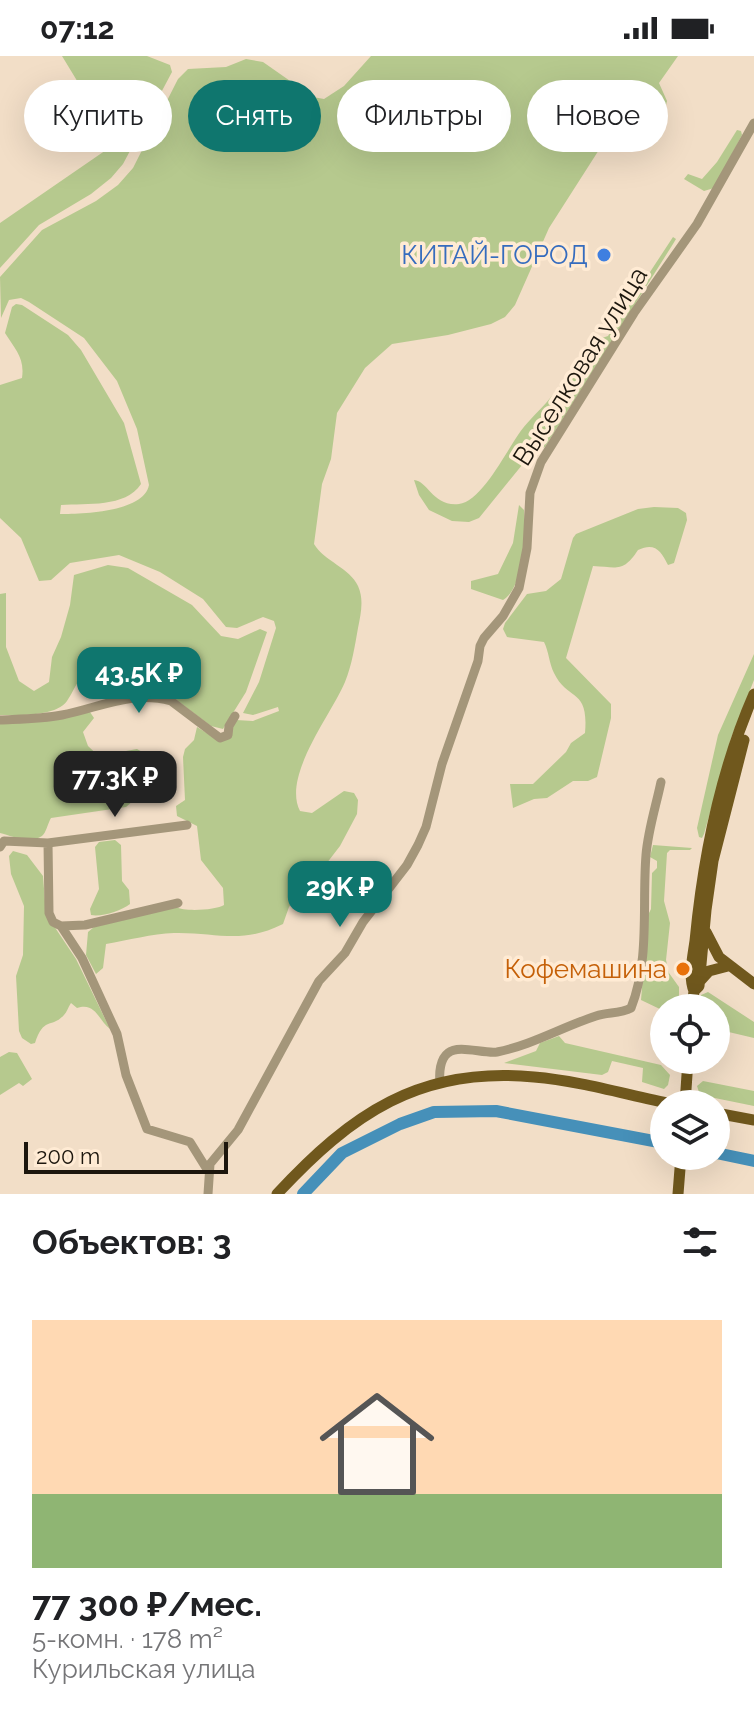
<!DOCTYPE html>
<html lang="ru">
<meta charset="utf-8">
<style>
body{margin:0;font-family:Raleway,sans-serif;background:#f6f6f6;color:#202124;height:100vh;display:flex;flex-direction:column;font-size:30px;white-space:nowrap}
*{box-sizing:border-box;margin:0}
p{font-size:26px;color:#757577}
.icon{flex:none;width:44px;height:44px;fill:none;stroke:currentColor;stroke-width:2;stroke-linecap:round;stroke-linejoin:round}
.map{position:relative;height:1138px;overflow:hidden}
.panel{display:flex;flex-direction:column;background:#fff;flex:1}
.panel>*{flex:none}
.hud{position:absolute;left:24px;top:24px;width:706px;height:72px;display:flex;gap:16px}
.fabs{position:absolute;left:650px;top:938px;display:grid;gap:16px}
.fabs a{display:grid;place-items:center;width:80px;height:80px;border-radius:50%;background:#fff;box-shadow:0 8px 32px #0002;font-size:40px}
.scale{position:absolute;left:24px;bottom:20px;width:204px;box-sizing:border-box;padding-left:8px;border:4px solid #1c160d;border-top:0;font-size:22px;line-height:28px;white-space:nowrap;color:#1c160d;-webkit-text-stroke:6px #ffebd4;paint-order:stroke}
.price{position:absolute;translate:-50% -68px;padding:0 18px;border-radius:16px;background:#0f766e;color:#fff;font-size:26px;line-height:52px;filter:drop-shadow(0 2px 4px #0008)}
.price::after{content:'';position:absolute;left:50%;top:48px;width:24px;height:18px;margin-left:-12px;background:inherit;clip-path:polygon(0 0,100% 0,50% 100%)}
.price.on{background:#222;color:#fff}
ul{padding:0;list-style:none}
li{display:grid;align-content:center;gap:16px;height:424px;padding:0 32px}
li span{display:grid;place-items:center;height:248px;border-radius:0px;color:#555}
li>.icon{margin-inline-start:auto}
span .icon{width:144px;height:144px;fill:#fffc;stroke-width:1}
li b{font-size:34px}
h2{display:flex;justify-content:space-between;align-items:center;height:96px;padding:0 32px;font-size:34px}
.tag{padding:0 28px;border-radius:36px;background:#fff;box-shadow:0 8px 32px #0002;font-size:28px;line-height:72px}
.tag.on{background:#0f766e;color:#fff}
.status{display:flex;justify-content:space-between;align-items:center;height:56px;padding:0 40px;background:#fff;direction:ltr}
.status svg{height:22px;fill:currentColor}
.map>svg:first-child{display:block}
</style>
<div class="status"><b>07:12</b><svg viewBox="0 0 49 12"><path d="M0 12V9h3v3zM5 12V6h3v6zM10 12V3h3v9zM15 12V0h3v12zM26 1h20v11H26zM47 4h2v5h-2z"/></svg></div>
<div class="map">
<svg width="754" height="1138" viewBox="0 0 754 1138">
<rect width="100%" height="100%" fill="#f2dec7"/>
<path fill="#b6c98e" d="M 62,0 L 147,0 L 170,9 L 172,16 L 123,108 L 111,122 L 91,138 L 39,169 L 0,212 L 0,167 L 109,92 L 113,84 Z
M 371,0 L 678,0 L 659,27 L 667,45 L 665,53 L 658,60 L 628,71 L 604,86 L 549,172 L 515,249 L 505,261 L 491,268 L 448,279 L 392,288 L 365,312 L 337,357 L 331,403 L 322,428 L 314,488 C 324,505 350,512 358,530 C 364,543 361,558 358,572 C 355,589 352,609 345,626 C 331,659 282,720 300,755 L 312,757 L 344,735 L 354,737 L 358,744 L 357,758 L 340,790 L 323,812 L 309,821 L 289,851 L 283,868 C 241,889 217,876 174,877 C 152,878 128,884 106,888 L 103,912 L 96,918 L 86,899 L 88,876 L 94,871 L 176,851 C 184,856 217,854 224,849 L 223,832 L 201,804 L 197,770 L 177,760 L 176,750 L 185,744 L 183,701 L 185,693 L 194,684 L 197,671 L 218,684 L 236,664 L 253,665 L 279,655 L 278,651 L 253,659 L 243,657 L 259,626 L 276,572 L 274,565 L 263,561 L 237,572 L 226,571 L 203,543 L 160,516 L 119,499 L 70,507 L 51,524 L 39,525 L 21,482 L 0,462 L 0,329 L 22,322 C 25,302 15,293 5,277 L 12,251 L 16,248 L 22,249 L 68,279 L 81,294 L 124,367 L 141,428 C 125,452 87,447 61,449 L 60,458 C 83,458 144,456 149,429 L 137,373 L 117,325 L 84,282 L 29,246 L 21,242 L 9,244 L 1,262 L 0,221 L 42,174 L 96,145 L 118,129 L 133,112 L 178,23 L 188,13 L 226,11 L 246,3 L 263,6 L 313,41 L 324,43 L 344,30 Z
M 737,74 L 741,75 L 742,79 L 714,132 L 704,135 L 684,123 L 688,118 L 702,123 L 717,106 Z
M 673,181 L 676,183 L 673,188 L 545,391 L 531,398 L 479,462 L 469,466 L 452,465 L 429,454 L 419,439 L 414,424 C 428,425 433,451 459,448 C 481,446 506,396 518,379 C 526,367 537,357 546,347 C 564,326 580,305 596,284 L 608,280 Z
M 519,449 L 524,454 C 526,476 524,532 503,544 L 471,533 L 471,525 L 498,518 L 513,487 Z
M 654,451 L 678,452 L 686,457 L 687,464 L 674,507 L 668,509 C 661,495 655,486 638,494 C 623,517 617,511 593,510 L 566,602 L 611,648 L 611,662 L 597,721 L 588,725 L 573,725 L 547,742 L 534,743 L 513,752 L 510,728 L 533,728 L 566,696 L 571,687 L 585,677 C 589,631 568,646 554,617 C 549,607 549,596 544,586 L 507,581 L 503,573 L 505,567 L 527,538 L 546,535 L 561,523 L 573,482 L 576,478 L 638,453 Z
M 108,509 L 128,512 L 192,549 L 221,580 L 238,583 L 260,573 L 267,576 L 246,636 L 223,673 L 211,670 L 162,633 L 145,605 C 130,606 108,605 95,612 C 77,621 77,630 67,645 C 56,661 17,659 0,659 L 0,538 L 6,537 L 6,591 L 19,625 L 34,635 L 49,626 L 52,601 L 61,581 L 70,549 L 74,519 Z
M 754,598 L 754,624 L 731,682 L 704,778 L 702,782 L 699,781 L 697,772 L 718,679 Z
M 90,656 L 94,662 L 83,676 L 88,690 L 106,707 L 116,706 L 126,695 L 137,693 L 151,701 L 151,721 C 142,730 135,745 126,751 L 51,762 C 48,767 46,777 42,780 C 31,788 11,780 0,777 L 0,666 Z
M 115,784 L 121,789 L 122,825 L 129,834 L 130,848 C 121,855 102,861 91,859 L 90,853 L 99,833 L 95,791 L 99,786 Z
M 653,789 L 692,792 L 690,794 L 670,794 L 667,797 L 664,845 L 670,867 L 666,904 L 669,917 L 679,931 L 679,952 L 664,952 L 664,955 L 641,944 L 648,859 L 651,853 L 652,817 L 657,812 L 657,805 L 650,801 Z
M 13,795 L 27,799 L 43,820 L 46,858 L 76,903 L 110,973 C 98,964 96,946 77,952 L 71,947 C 68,951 67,956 64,959 C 51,973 44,960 35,987 L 31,988 L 22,982 L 19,975 L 16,920 L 23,899 L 24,850 L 11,818 L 9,800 Z
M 708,936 L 754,966 L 754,982 L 716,973 L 716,952 L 699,952 L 701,939 Z
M 559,980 L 565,987 L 661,1009 L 670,1019 L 668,1029 L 664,1033 L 642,1026 L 643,1012 L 612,1005 L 608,1016 L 602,1019 L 504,1007 L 536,995 L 540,987 Z
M 9,996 L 17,997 L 32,1023 L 23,1030 L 19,1027 L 0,1039 L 0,1001 Z
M 703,1025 L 754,1035 L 754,1050 L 700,1039 L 697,1030 Z"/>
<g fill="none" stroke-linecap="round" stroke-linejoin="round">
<path stroke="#4690b9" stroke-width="12" d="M 716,1097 L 754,1105
M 303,1138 L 342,1097 L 400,1068 L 434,1056 L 496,1055 L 664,1087"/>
<path stroke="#a4967a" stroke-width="9" d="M 0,664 C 21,663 41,663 62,659 C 99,652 131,634 171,645 L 220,682 L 228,679 L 229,670 L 235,660
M 48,787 L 49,857 L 53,866 L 61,870 L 82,902 L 117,978 L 126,1019 L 147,1073 L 190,1086 L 208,1115
M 0,791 L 4,785 L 48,787 L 187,769
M 61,870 L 85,869 L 178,847
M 440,1026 C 439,1017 440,1003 448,997 C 459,988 483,998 497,996 C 532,989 562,971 596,960 C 608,956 620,958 631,952 C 650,904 642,849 646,799 C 648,774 656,750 661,726
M 208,1138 L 210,1108 L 238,1074 L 319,925 L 345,897 L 363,866 L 407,809 L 418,789 L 426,771 L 442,708 L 478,605 L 480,590 L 484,582 L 503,560 L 519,532 L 527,492 L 530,437 L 541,406 L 634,257 L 697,168 L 754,67"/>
<path stroke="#70581d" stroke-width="11" d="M 706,876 L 719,901 L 754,928
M 699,926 L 709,915 L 728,910
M 694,935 C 688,921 693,900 695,885 C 703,801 720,716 754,638
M 692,952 L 694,935 L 699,930 L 706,854 L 713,805 L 744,684
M 685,1048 L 688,1004
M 716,1057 L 754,1064
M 277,1138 C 351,1058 420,1010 534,1021 C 581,1025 627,1039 673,1048
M 678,1138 L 681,1100"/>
</g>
<circle fill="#3f7fe0" stroke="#ffebd4" stroke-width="3" cx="604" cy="199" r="8"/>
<circle fill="#e8710a" stroke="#ffebd4" stroke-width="3" cx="683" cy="913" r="8"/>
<g text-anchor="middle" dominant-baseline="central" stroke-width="7" stroke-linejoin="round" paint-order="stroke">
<g font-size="26" fill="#366cbe" stroke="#ffebd4" text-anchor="end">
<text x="588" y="199">КИТАЙ-ГОРОД</text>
</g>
<g font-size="26" fill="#1c160d" stroke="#ffebd4">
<text transform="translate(580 310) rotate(-58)">Выселковая улица</text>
</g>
<g font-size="26" fill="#c56008" stroke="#ffebd4" text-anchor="end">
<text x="667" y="913">Кофемашина</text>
</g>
</g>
</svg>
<div class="fabs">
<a><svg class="icon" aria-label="locate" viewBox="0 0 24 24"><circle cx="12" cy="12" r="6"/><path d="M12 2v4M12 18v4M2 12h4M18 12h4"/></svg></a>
<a><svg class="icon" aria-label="layers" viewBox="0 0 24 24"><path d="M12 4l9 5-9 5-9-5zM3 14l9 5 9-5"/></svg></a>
</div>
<div class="scale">200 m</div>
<b class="price" style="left:139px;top:659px">43.5K ₽</b>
<b class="price on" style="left:115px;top:763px">77.3K ₽</b>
<b class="price" style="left:340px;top:873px">29K ₽</b>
<div class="hud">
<a class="tag">Купить</a>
<a class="tag on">Снять</a>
<a class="tag">Фильтры</a>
<a class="tag">Новое</a>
</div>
</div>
<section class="panel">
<h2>Объектов: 3<svg class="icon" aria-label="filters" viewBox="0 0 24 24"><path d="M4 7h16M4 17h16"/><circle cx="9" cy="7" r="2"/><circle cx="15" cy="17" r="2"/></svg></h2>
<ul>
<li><span style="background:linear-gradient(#ffd9b3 70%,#8fb573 0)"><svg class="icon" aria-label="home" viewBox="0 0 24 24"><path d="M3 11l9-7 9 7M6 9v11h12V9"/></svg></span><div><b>77 300 ₽/мес.</b><p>5-комн. · 178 m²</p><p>Курильская улица</p></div></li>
</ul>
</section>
